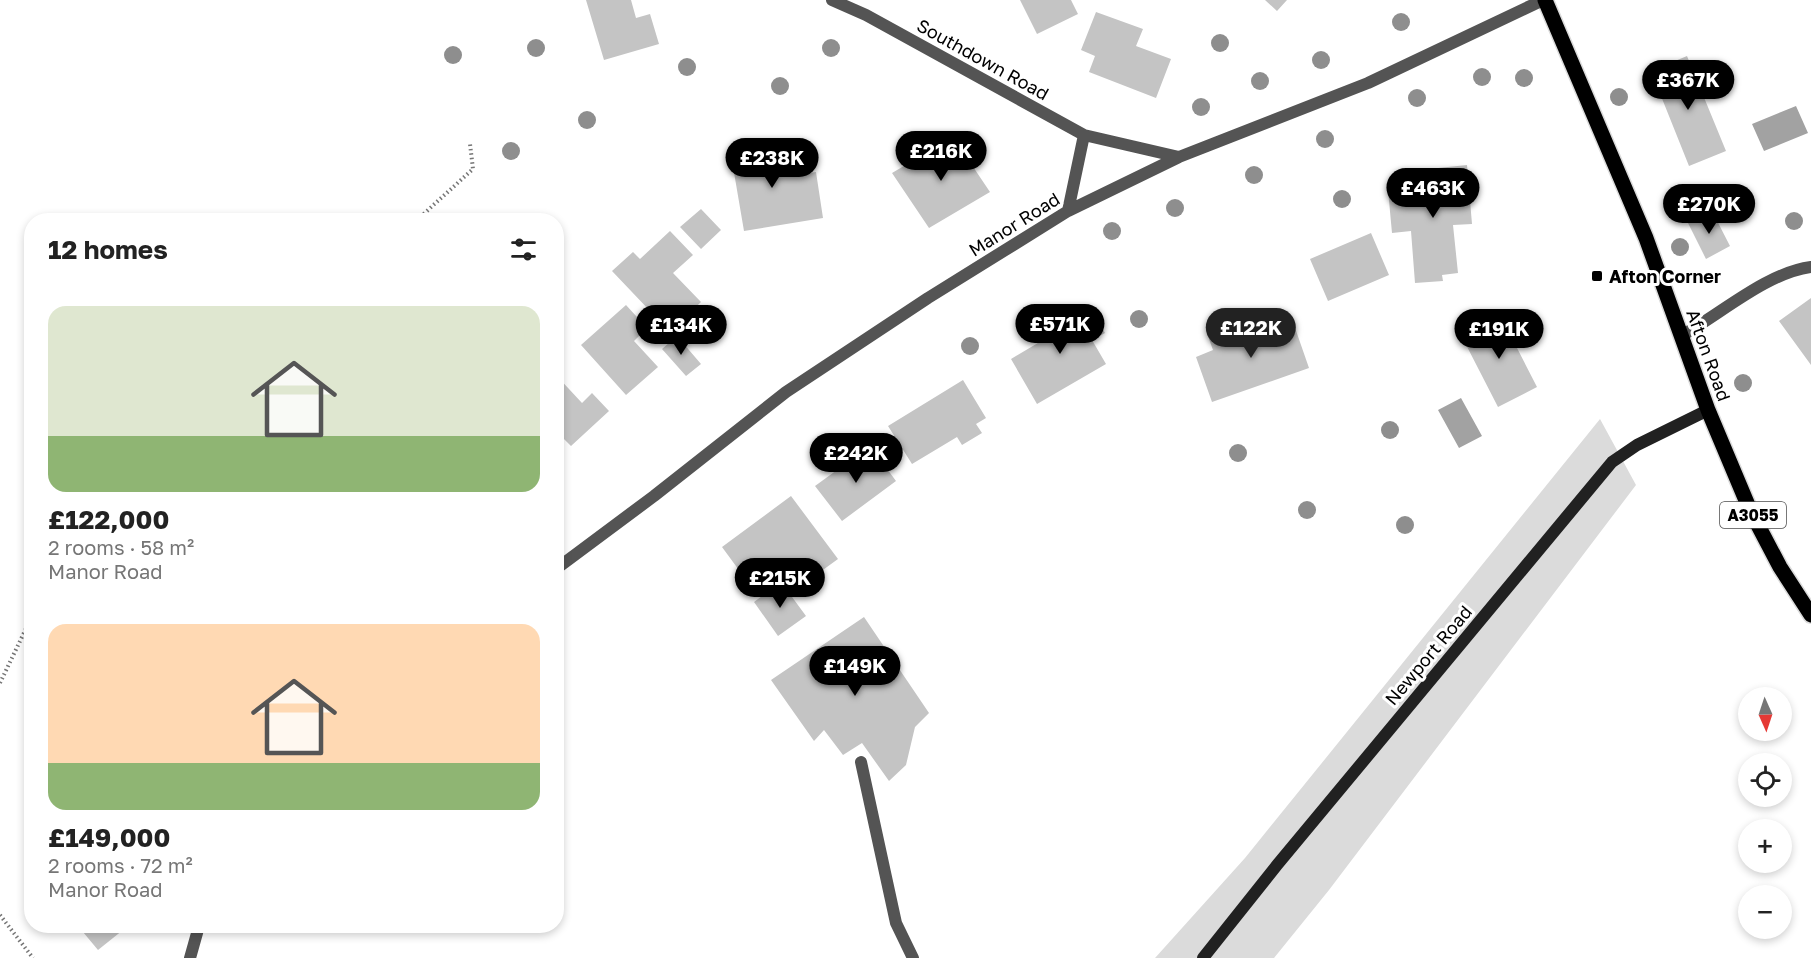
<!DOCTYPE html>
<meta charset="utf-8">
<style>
body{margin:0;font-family:"Golos Text",sans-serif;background:#f2f2f2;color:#222;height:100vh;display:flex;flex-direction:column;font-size:22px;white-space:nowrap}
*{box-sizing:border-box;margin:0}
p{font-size:20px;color:#767676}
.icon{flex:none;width:33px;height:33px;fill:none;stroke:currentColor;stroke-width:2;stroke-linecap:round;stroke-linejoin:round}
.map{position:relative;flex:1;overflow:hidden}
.details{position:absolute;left:24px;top:213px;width:540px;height:720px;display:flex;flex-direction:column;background:#fff;border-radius:24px;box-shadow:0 3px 9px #0003}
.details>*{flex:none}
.needle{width:39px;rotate:177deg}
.fabs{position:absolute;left:1738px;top:687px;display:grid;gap:12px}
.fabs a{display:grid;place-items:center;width:54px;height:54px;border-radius:50%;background:#fff;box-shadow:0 3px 9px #0003;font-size:30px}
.price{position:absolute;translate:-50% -51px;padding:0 14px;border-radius:21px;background:#000;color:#fff;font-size:20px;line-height:39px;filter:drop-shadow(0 2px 3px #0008)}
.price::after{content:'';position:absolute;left:50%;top:36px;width:18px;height:14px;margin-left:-9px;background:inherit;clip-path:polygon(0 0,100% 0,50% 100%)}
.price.selected{background:#222;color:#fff}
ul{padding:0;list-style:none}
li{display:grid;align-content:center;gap:12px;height:318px;padding:0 24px}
li span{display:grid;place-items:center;height:186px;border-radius:18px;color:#555}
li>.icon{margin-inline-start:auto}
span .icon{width:108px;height:108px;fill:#fffc;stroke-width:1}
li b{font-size:26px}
h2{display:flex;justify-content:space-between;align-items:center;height:72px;padding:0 24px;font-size:26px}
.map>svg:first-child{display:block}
</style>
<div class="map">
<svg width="1811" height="958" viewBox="0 0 1811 958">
<rect width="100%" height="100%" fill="#fff"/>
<path fill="#dbdbdb" d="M 1600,419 L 1636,485 L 1329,890 L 1274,958 L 1155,958 L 1245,858 Z"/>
<path fill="#a2a2a2" d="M 1796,106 L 1808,133 L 1764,151 L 1752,124 Z
M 1461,398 L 1482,436 L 1459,448 L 1438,410 Z"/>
<path fill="#c4c4c4" d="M 586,0 L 631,0 L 636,18 L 650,14 L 659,44 L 604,60 Z
M 1020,0 L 1071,0 L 1078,14 L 1037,34 Z
M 1265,0 L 1287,0 L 1277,11 Z
M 1096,12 L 1143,29 L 1136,46 L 1171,59 L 1156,98 L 1089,72 L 1095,56 L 1081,50 Z
M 1687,56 L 1726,151 L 1689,166 L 1651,71 Z
M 953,137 L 990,192 L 929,228 L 892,173 Z
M 775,141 L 782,177 L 816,172 L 823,218 L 744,231 L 730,149 Z
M 1467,165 L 1472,224 L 1453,225 L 1458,273 L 1442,275 L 1443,281 L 1415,283 L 1411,231 L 1392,233 L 1388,190 L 1421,187 L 1419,170 Z
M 701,209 L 721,230 L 701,249 L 680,227 Z
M 1712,211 L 1730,246 L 1706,259 L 1688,223 Z
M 670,231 L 693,255 L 673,273 L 701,302 L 670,332 L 612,271 L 633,252 L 640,259 Z
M 1371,233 L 1389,275 L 1328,301 L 1310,259 Z
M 1811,298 L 1811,365 L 1779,321 Z
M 626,305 L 647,328 L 634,341 L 658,367 L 626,395 L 581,345 Z
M 1062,305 L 1076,328 L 1095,316 L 1105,333 L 1092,340 L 1106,364 L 1037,404 L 1011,359 L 1048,337 L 1038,319 Z
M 1499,313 L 1537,387 L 1498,407 L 1460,333 Z
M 1264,319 L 1269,331 L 1293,322 L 1309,368 L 1212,402 L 1196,357 L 1213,350 L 1209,339 Z
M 677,336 L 701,364 L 686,376 L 662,349 Z
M 556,375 L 582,403 L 592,393 L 609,411 L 571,446 L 556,431 Z
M 963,380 L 986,418 L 976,424 L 982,433 L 962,445 L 957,437 L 912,464 L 888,426 Z
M 870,446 L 896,481 L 842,521 L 815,486 Z
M 791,496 L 838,559 L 798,588 L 785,570 L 755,592 L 722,547 Z
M 781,582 L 806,616 L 778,636 L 754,602 Z
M 864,617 L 929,713 L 915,727 L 906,765 L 889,781 L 862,743 L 843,755 L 824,730 L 814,741 L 771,680 Z
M 78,926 L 128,926 L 98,950 Z"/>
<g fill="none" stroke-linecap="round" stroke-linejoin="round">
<g stroke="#dbdbdb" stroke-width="18">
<path id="primary" d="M 1545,0 L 1646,238 L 1708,410 L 1750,510 L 1780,567 L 1811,615"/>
</g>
<path stroke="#767676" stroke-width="4" stroke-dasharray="1.5 3" stroke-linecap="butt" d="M 417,220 L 473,169 L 470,144
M 0,683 L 32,616
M 0,915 L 33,958"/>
<path stroke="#545454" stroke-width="12" d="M 861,762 L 896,923 L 913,958"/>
<path stroke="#545454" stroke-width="12" d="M 832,0 L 866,15 L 1084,135 L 1179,157
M 1068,211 L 1084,135
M 1681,336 C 1721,314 1766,273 1811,267
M 556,569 L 654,496 L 786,392 L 928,298 L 1068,211 L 1179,157 L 1368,83 L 1543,0
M 190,958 L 199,926"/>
<path stroke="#212121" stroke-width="12" d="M 1203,958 L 1277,865 L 1612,462 L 1637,445 L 1708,410"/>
<use href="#primary" stroke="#000" stroke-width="15"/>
</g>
<g fill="#8e8e8e">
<circle cx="1401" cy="22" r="9"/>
<circle cx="1220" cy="43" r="9"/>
<circle cx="536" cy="48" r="9"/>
<circle cx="831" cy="48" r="9"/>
<circle cx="453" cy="55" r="9"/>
<circle cx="1321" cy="60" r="9"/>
<circle cx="687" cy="67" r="9"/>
<circle cx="1482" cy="77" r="9"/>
<circle cx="1524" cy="78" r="9"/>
<circle cx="1260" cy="81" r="9"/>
<circle cx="780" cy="86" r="9"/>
<circle cx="1619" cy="97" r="9"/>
<circle cx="1417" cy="98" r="9"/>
<circle cx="1201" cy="107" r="9"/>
<circle cx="587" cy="120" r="9"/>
<circle cx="1325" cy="139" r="9"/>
<circle cx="511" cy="151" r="9"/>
<circle cx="1254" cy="175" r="9"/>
<circle cx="1342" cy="199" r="9"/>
<circle cx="1175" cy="208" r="9"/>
<circle cx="1794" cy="221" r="9"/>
<circle cx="1112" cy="231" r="9"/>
<circle cx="1680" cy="247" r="9"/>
<circle cx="1139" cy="319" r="9"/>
<circle cx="970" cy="346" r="9"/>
<circle cx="1743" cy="383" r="9"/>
<circle cx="1390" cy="430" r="9"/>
<circle cx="1238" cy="453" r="9"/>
<circle cx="1307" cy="510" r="9"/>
<circle cx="1405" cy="525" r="9"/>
</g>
<rect fill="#000" stroke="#fff" stroke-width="2" x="1591" y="270" width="12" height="12" rx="3"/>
<g text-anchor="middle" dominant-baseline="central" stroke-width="6" stroke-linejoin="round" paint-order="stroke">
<rect fill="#fff" stroke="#4c4c4c" stroke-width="1.5" x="1720" y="502" width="66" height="26" rx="4.5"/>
<g font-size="16" font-weight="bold" fill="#000">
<text x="1753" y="515">A3055</text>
</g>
<g font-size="18" fill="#000" stroke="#fff">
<text transform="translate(983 59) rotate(29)">Southdown Road</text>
<text transform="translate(1014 224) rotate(-32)">Manor Road</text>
<text transform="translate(1709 355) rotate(70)">Afton Road</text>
<text transform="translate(1428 655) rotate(-50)">Newport Road</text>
</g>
<g font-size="18" font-weight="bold" fill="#000" stroke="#fff" text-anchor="start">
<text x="1609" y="276">Afton Corner</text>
</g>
</g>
</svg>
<div class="fabs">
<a><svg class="needle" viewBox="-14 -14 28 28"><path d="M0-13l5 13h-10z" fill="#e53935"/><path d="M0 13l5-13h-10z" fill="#767676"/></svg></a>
<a><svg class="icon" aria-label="locate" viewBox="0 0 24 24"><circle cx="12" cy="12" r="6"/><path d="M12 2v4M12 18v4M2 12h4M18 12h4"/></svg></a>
<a>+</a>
<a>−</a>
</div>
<b class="price" style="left:1688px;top:111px">£367K</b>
<b class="price" style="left:941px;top:182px">£216K</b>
<b class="price" style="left:772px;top:189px">£238K</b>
<b class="price" style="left:1433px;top:219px">£463K</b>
<b class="price" style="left:1709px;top:235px">£270K</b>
<b class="price" style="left:1060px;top:355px">£571K</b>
<b class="price" style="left:681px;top:356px">£134K</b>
<b class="price selected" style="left:1251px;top:359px">£122K</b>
<b class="price" style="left:1499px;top:360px">£191K</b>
<b class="price" style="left:856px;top:484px">£242K</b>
<b class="price" style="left:780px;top:609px">£215K</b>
<b class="price" style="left:855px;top:697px">£149K</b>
<section class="details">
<h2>12 homes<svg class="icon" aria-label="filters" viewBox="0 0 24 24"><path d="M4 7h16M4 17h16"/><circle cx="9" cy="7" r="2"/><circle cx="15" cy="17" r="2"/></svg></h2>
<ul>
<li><span style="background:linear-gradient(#dfe7d0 70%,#8fb573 0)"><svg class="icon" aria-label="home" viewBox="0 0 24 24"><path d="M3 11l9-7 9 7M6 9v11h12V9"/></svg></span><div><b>£122,000</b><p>2 rooms · 58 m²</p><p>Manor Road</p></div></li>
<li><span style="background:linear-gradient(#ffd9b3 75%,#8fb573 0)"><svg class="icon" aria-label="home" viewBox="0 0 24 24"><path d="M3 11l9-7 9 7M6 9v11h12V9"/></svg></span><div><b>£149,000</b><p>2 rooms · 72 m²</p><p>Manor Road</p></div></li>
</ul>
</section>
</div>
